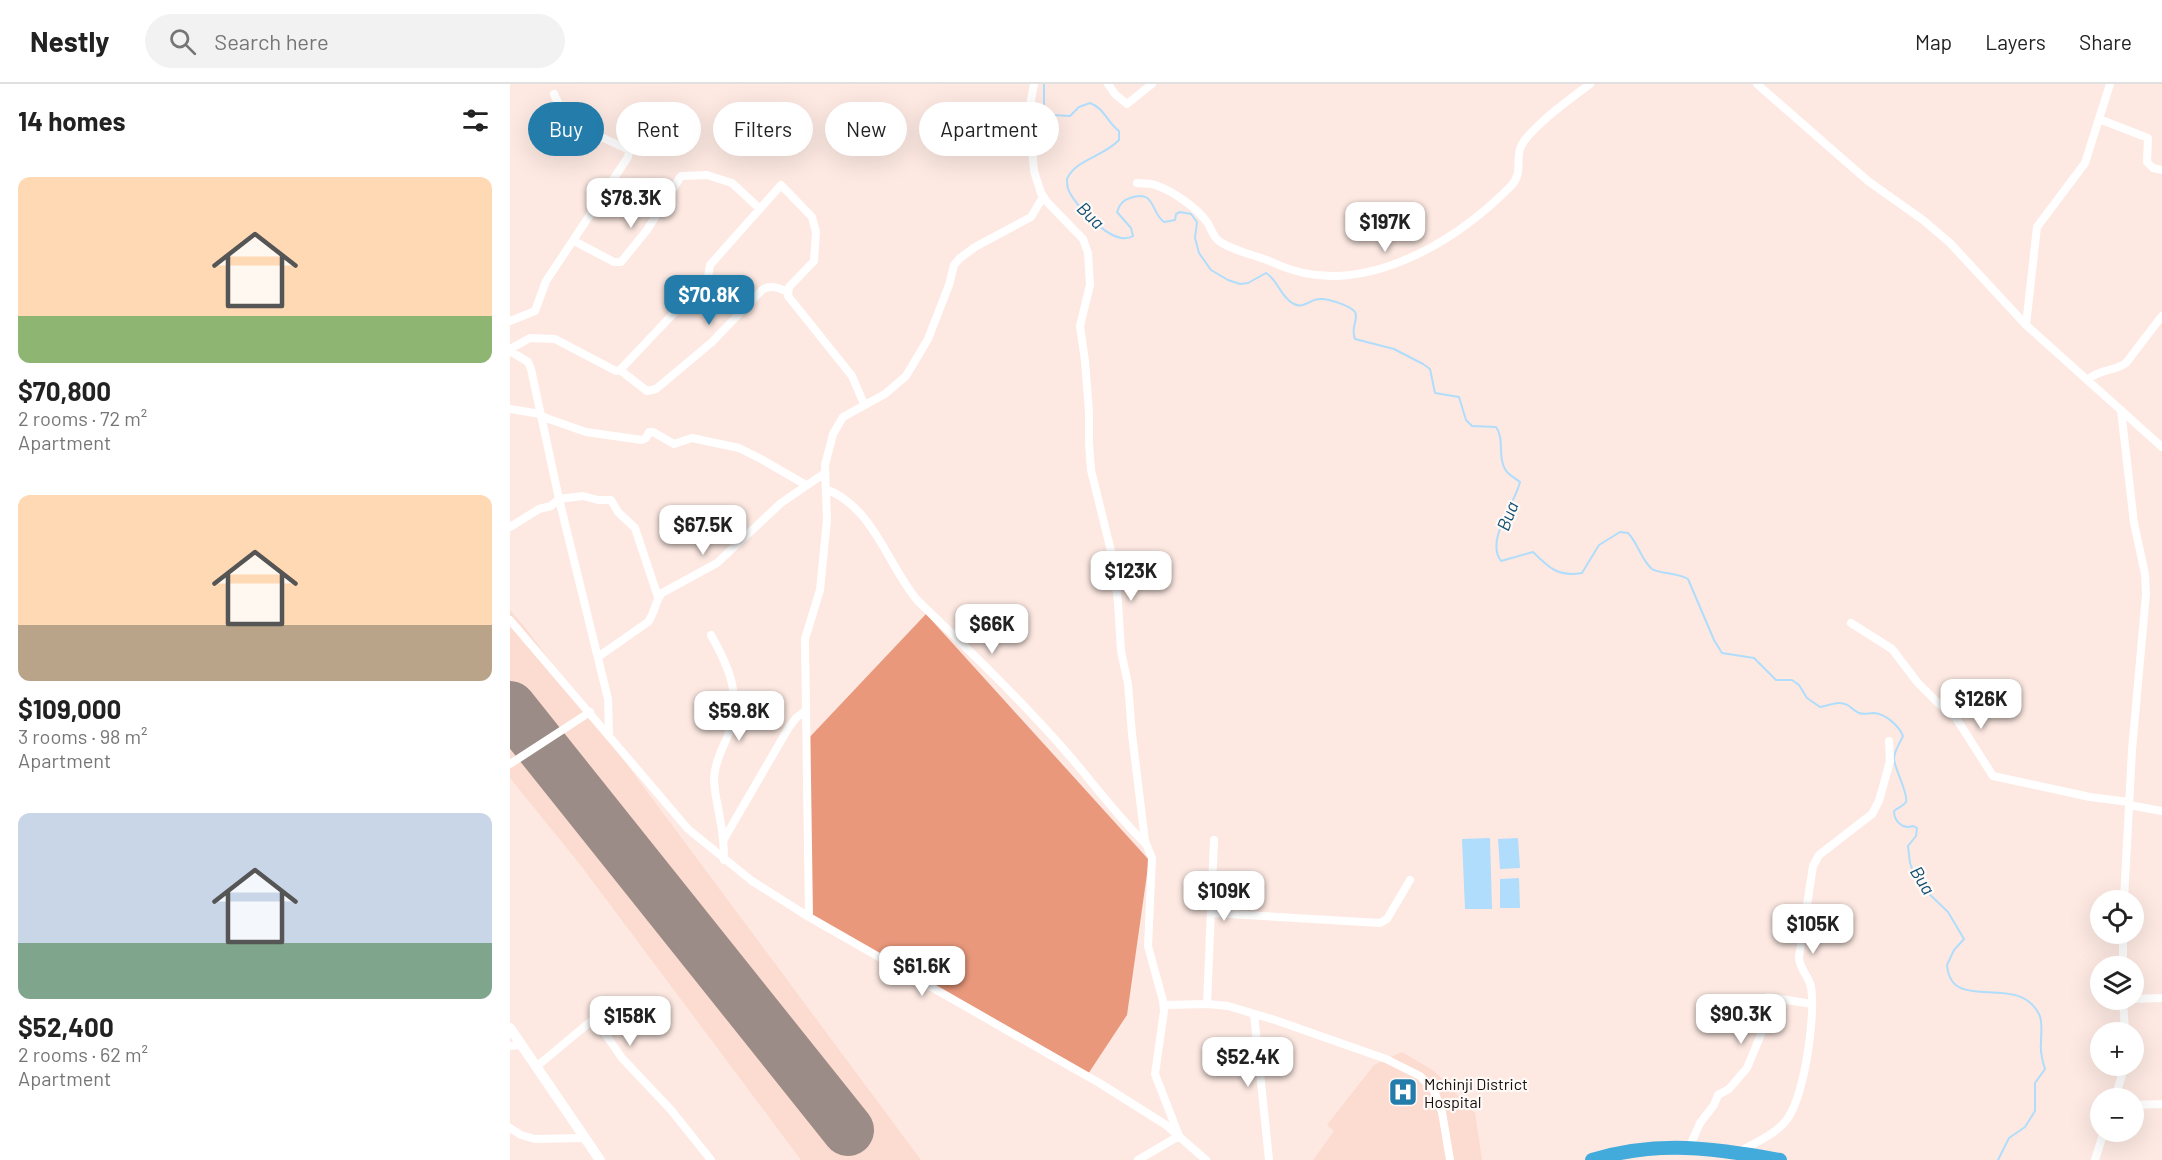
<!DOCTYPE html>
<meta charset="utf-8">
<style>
body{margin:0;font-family:Barlow,sans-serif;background:#f2f2f2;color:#222;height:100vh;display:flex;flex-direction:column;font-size:22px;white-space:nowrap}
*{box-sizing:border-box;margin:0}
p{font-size:20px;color:#767676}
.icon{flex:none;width:33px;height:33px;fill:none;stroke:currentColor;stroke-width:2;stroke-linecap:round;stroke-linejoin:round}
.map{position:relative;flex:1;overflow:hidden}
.panel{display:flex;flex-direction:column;background:#fff;width:510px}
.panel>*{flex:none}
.banner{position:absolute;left:18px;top:18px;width:570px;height:54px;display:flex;gap:12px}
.buttons{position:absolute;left:1580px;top:806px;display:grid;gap:12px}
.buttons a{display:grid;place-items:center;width:54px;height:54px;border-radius:50%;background:#fff;box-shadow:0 6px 24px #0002;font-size:30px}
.price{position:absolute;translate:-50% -51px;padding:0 14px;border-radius:12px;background:#fff;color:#222;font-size:20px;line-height:39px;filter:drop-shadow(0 2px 3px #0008)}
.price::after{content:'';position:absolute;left:50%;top:36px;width:18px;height:14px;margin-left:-9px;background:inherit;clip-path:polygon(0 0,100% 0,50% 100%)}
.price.selected{background:#247caa;color:#fff}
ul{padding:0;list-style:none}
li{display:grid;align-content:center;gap:12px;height:318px;padding:0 18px}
li span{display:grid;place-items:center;height:186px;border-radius:12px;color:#555}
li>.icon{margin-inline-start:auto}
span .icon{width:108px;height:108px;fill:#fffc;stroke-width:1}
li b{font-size:26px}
h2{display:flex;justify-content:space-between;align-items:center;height:72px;padding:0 18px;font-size:26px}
.chip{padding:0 21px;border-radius:27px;background:#fff;box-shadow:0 6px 24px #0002;font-size:21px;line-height:54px}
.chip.selected{background:#247caa;color:#fff}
header{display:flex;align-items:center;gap:36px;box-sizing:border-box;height:84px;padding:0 30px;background:#fff;border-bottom:2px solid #e0e0e0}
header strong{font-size:28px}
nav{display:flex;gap:33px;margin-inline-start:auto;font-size:21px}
.search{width:420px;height:54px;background:#f2f2f2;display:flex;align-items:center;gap:15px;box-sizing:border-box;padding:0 21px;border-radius:33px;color:#767676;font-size:22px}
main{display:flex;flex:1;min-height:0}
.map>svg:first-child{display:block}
</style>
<header>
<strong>Nestly</strong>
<div class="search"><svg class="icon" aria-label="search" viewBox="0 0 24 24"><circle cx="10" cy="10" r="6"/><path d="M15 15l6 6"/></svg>Search here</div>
<nav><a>Map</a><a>Layers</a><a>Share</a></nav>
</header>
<main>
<section class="panel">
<h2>14 homes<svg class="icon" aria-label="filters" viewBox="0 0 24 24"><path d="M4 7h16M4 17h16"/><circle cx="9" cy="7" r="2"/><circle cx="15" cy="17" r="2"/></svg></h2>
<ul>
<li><span style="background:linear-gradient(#ffd9b3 75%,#8fb573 0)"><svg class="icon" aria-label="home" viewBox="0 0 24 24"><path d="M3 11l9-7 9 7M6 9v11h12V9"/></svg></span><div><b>$70,800</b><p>2 rooms · 72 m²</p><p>Apartment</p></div></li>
<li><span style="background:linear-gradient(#ffd9b3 70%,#b9a48a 0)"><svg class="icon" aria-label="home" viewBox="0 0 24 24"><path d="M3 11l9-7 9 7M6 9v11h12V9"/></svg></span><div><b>$109,000</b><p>3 rooms · 98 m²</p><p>Apartment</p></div></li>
<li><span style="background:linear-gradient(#c9d6e8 70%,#7fa58c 0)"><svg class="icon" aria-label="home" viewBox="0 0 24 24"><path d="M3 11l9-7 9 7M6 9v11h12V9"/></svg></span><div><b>$52,400</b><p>2 rooms · 62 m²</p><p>Apartment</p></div></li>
</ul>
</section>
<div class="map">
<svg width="1652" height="1076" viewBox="0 0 1652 1076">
<rect width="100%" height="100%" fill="#fde9e2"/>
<path fill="#fcdbd0" d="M 0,526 L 17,546 L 411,1076 L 291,1076 L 72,783 L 0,694 Z
M 892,968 L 924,987 L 965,1029 L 972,1076 L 803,1076 L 824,1047 L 817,1041 L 864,981 Z"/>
<path fill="#e9987c" d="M 416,530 L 639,776 L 617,931 L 578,990 L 301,834 L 296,657 Z"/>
<path fill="#afddfb" d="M 980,754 L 982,825 L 955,825 L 952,755 Z
M 1008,754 L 1010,784 L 990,785 L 988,755 Z
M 1009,794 L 1010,824 L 990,824 L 990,795 Z"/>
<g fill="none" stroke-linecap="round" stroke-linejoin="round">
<path stroke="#afddfb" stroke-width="2" d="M 534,0 L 534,22 L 542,31 L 560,32 L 569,23 L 580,19 C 594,24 597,38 609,47 L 609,56 C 593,73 566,75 557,95 C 557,99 557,105 560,109 C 568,124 604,164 623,152 L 621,144 L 607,128 C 609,121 613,116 620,114 C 646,105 640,128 654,138 L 665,136 L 666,130 L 670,128 L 681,130 L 687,138 L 685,154 L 689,169 L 701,186 L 718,196 L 730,200 L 738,199 L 756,189 C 768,196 771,214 784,220 C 794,225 800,215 810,215 C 817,214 841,222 845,228 C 849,236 840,243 845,255 L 884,265 L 913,280 L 920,285 L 925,309 L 949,313 L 956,336 L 962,342 L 986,343 C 995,355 987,372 995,385 C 998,391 1005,394 1010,398 C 1005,420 975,456 991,477 L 1023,468 C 1039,484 1048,493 1072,489 L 1089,461 L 1110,448 L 1118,449 C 1128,459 1131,476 1142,485 C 1149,490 1166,488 1178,495 L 1204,556 L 1212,569 L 1244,574 L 1266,596 L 1282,596 L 1289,601 L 1297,614 L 1310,623 C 1317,622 1323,619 1329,619 C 1340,619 1341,626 1349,629 C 1354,631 1358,629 1364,629 C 1376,630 1389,642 1393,652 C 1390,659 1384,667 1384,675 C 1385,686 1399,711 1396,718 C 1393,722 1388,724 1384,727 C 1384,737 1393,746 1403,742 L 1407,744 L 1406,752 L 1398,762 L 1400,779 L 1404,790 L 1413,804 L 1438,828 L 1454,855 L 1444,866 L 1437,881 C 1441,931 1507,887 1529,930 C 1533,938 1531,949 1531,958 C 1530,968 1532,976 1535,985 L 1525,999 L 1525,1027 L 1515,1043 L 1499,1054 L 1488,1076"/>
<path stroke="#9c8c87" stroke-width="52" d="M 0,623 L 338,1046"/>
<path stroke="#fff" stroke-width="8" d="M 524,0 L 521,16 L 521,54 L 524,87 L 531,109 L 537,118 L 573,155 L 578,169 L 580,201 L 570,242 L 575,277 L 579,328 L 579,359 L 581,386 L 602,471 L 608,518 L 611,567 L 618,600 L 622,650 L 635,757 L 642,774 L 638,862 L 653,917 L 654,927 L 645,990 L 669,1052
M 598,0 L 605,10 L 617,20 L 642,0
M 1247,0 L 1358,97 L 1413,136 L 1440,159 L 1516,241 L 1652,363
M 44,10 L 55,34 L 59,38 L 119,66 L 118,73 L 62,158
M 1589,35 L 1638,54 L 1637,78 L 1643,84 L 1652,86
M 627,99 C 633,100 640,99 645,101 C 663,107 686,123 697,138 C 701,144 703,153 709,157 C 724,168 747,171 764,179 C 847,218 942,161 1000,103 C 1013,90 1006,79 1010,65 C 1016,46 1063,13 1080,0
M 0,237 L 25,227 L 36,197 L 62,158 L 66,158 L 104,178 L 111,178 L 137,146 L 171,92 L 197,91 L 222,99 L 250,125
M 1516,241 L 1527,143 L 1575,79 L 1600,0
M 0,265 L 20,254 L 45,255 L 106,287 L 110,286 L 198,193 L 200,181 L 271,101 L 302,133 L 306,148 L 304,177 L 279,203 L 278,212 L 342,292 L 354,320
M 0,267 L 18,278 L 21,285 L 49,415 L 98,615 L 99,650
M 110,286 L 137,307 L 146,305 L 202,258 L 252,206 C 261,200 268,204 278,208
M 1577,296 C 1592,284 1603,288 1616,279 L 1652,232
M 0,325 L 30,330 L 36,334 L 76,348 L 132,356 L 136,354 L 139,348 L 143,348 L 164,360 L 182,354 L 229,364 L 251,375 L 296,401
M 1611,326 L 1624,439 L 1635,490 L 1636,510 L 1622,666 L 1614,816
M 316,405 C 364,424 377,480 407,516 C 459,566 511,616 558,670 C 584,700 607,732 636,760
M 0,443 L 29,425 L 41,422 L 49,415 L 73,412 L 88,416 L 101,416 L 108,428 L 125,444 L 148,513
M 0,536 L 178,745 L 242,797 L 299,833 L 591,1000 L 656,1041 L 696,1076
M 1341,539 L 1382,565 L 1408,599 L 1428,619 L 1446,634 L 1483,692 L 1580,713 L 1619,718
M 201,551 C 219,583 233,614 218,651 C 212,666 205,678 204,694 C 204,708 208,722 210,735 C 213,749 214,762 214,776
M 88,573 L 138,538 C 145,529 145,517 152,509 L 207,479 L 271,419 L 315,389
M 0,680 L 80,628
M 1619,721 L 1652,727
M 214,755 L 279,643 L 286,634 L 296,626
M 702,829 L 870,839 L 877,835 L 900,796
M 299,833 L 295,555 L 310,506 L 317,436 L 315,381 L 323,350 L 333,333 L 375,310 L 396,292 L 418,255 L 439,201 L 444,181 L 449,175 L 465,163 L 521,133 L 533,113
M 1613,882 L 1613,849
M 1613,915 L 1615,948
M 1623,915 L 1652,914
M 697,920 L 704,756
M 654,921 L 697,920 L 718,922 L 765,936 L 876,975 L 910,992 L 924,1007 L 932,1028 L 940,1076
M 744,930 L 759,1076
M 0,962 L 10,961
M 26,983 L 80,938 L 87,938 L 112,974 L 161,1026 L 201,1076
M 1605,1014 L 1615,981
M 1623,1021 L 1652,1020
M 0,1044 L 11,1051 L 25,1055 L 75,1054
M 1179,1064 L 1190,1039 L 1204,1021 L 1208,1011 L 1219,1005 L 1237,984 L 1254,943 L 1258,913 L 1302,920
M 1227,1069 C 1243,1060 1262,1052 1274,1039 C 1294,1018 1306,932 1301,903 C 1299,892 1289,885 1289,873 L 1303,782 L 1309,771 L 1362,730 L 1369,717 L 1380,677 L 1379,657
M 628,1076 L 669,1052
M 1585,1076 L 1594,1047"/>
<path stroke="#fff" stroke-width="10" d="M 0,944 L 90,1076"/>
<path stroke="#43abdc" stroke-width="14" d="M 1082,1076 C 1148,1056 1204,1064 1270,1076"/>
</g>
<defs>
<g id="hospital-square" transform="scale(1.5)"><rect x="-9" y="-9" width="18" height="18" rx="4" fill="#247caa" stroke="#fffaf8"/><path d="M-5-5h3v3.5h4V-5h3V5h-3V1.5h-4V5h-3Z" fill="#fff"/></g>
</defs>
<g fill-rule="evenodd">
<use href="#hospital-square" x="893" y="1008"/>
</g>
<g text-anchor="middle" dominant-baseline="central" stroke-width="4.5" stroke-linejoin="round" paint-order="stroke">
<g font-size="16" fill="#160e0b" stroke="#fffaf8" text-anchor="start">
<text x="914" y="999">Mchinji District<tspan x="914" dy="18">Hospital</tspan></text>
</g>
<g font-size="18" font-style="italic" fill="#104f70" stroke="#fffaf8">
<text transform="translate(581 131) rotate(44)">Bua</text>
<text transform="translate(997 432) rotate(-69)">Bua</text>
<text transform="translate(1413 796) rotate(58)">Bua</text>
</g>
</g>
</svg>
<div class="buttons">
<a><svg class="icon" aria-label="locate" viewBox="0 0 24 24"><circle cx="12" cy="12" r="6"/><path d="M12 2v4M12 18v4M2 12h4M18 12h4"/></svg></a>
<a><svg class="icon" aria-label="layers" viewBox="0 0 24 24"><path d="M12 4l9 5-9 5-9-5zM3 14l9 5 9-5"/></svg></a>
<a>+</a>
<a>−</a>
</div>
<b class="price" style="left:121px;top:145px">$78.3K</b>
<b class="price" style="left:875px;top:169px">$197K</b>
<b class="price selected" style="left:199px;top:242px">$70.8K</b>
<b class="price" style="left:193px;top:472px">$67.5K</b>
<b class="price" style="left:621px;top:518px">$123K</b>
<b class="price" style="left:482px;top:571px">$66K</b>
<b class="price" style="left:1471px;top:646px">$126K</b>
<b class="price" style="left:229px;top:658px">$59.8K</b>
<b class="price" style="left:714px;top:838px">$109K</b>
<b class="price" style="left:1303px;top:871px">$105K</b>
<b class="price" style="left:412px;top:913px">$61.6K</b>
<b class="price" style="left:1231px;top:961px">$90.3K</b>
<b class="price" style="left:120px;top:963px">$158K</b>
<b class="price" style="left:738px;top:1004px">$52.4K</b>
<div class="banner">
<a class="chip selected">Buy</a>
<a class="chip">Rent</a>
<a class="chip">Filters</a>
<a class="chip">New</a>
<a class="chip">Apartment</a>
</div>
</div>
</main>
